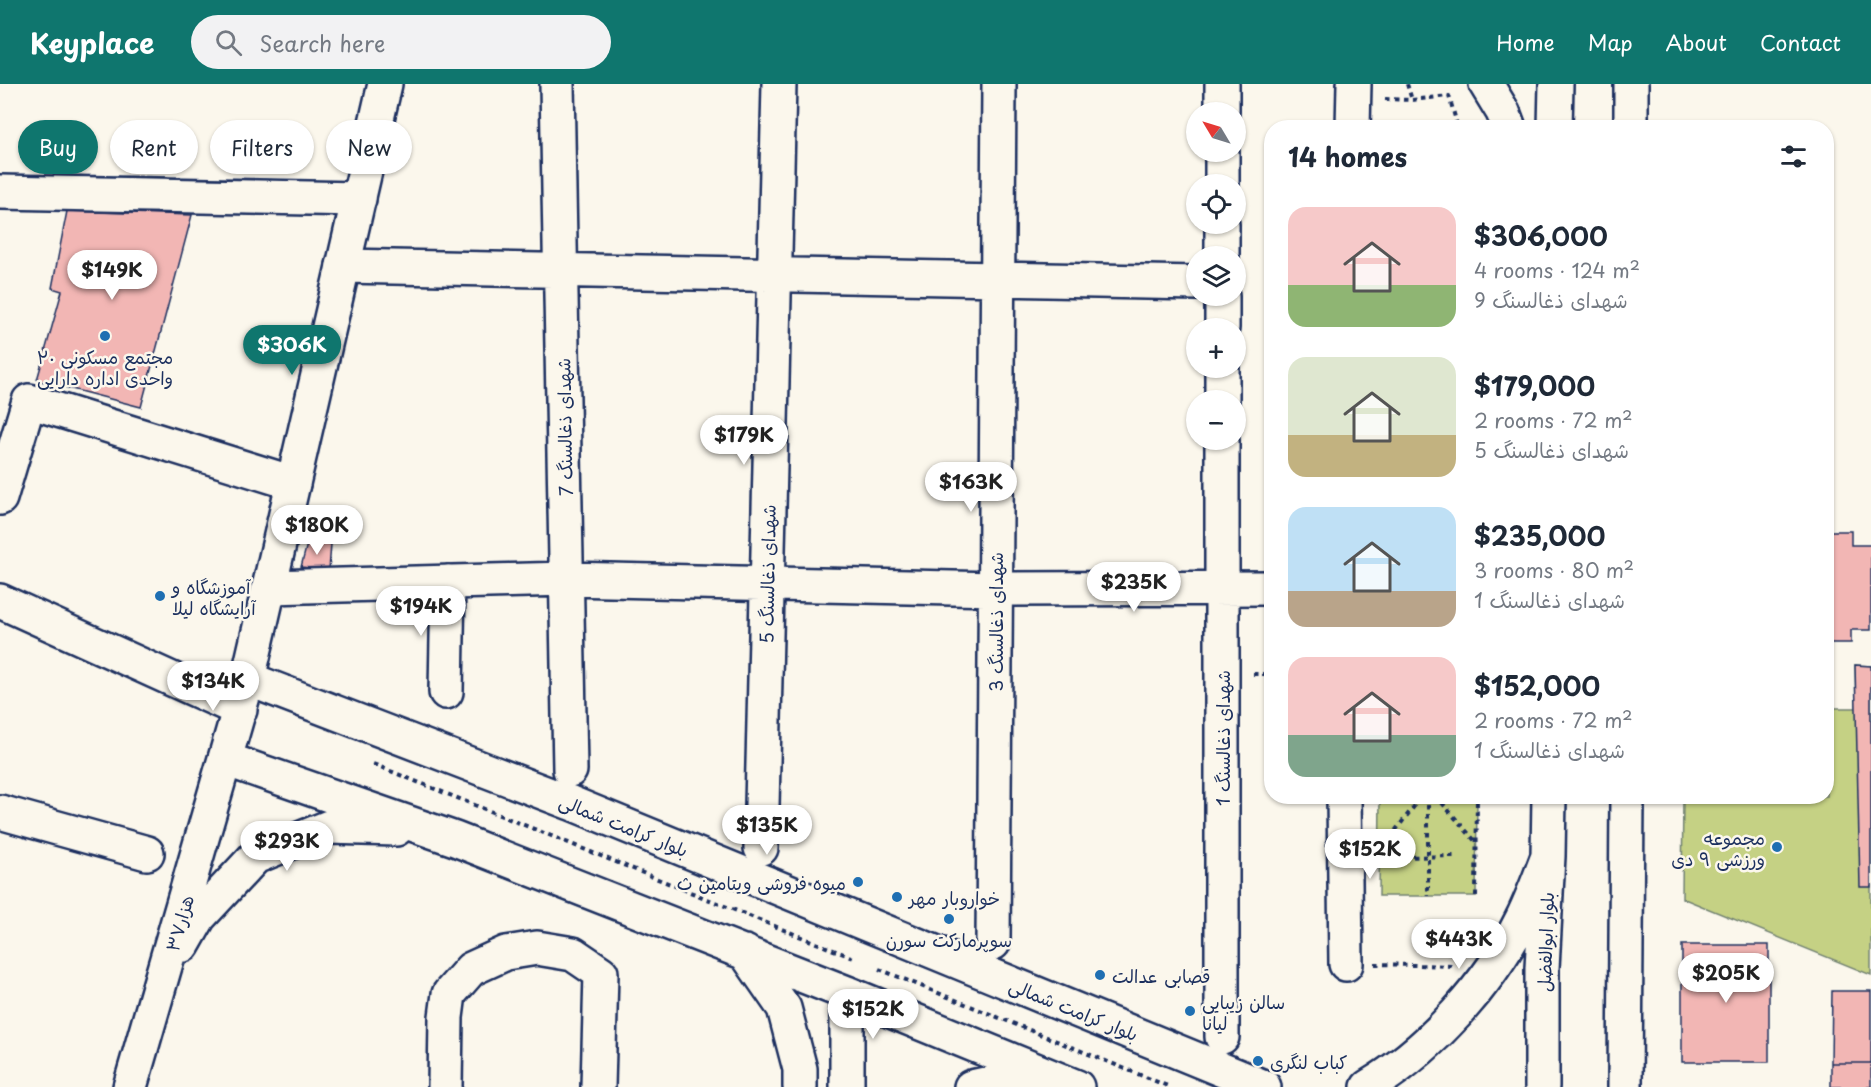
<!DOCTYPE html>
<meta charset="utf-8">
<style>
body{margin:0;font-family:"Playpen Sans","Playpen Sans Arabic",sans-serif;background:#f2f2f3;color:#1f2937;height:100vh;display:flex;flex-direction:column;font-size:22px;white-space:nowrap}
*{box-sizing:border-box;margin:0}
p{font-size:20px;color:#747a83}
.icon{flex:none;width:33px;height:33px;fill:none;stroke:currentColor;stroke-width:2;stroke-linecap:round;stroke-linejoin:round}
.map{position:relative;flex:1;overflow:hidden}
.sheet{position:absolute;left:1264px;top:36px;width:570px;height:684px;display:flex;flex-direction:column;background:#fff;border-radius:24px;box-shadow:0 2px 4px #0004}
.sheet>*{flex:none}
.guide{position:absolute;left:18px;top:36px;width:570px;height:54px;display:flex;gap:12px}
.needle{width:39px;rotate:308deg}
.controls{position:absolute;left:1186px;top:18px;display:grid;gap:12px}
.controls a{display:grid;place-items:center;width:60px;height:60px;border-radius:50%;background:#fff;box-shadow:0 2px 4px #0004;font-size:30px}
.price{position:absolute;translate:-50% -51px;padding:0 14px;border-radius:21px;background:#fff;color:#222;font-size:20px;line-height:39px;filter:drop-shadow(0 2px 3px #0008)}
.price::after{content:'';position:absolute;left:50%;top:36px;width:18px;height:14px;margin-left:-9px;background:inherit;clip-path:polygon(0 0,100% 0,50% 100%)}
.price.current{background:#0f766e;color:#fff}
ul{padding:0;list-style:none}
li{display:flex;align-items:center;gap:18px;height:150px;padding:0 24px}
li span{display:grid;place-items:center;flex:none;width:168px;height:120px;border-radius:18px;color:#555}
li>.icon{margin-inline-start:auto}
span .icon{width:72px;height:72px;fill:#fffc;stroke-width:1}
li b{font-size:26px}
h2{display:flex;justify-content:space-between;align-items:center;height:72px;padding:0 24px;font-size:26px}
.tag{padding:0 21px;border-radius:27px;background:#fff;box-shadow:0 2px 4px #0004;font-size:21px;line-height:54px}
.tag.current{background:#0f766e;color:#fff}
header{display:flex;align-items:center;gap:36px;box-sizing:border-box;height:84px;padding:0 30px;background:#0f766e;color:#fff}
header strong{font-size:28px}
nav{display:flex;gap:33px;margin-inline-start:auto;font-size:21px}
.search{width:420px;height:54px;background:#f2f2f3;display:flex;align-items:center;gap:15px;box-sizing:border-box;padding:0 21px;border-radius:33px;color:#747a83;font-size:22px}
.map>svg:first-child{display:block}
</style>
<header>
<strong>Keyplace</strong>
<div class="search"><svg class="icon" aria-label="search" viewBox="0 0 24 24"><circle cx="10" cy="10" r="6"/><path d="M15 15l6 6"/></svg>Search here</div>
<nav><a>Home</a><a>Map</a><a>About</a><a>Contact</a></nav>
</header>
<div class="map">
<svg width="1871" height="1003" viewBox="0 0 1871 1003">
<rect width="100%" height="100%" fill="#fbf7ec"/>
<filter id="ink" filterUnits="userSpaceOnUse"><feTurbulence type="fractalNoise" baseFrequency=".0167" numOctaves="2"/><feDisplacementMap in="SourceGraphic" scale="12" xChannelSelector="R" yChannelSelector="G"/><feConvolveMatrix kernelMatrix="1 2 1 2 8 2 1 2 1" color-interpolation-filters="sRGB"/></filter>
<g filter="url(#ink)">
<path fill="#c5d184" stroke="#708071" stroke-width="1.5" d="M 1855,581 L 1871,582 L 1871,891 L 1682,814 L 1683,713 L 1827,712 L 1827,624 L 1856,624 Z
M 1380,713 L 1477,713 L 1476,812 L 1379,812 Z"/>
<path fill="#f2b6b4" stroke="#1b2f5e" stroke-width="1.5" d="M 67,127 L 192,131 L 141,323 L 37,296 L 62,207 L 52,204 Z
M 1829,447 L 1851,447 L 1851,461 L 1871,461 L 1871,546 L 1851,546 L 1851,559 L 1829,559 Z
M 308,456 L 331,460 L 329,486 L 301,483 Z
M 1855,581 L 1871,582 L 1871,803 L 1860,803 Z
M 1682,861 L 1769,861 L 1769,978 L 1682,978 Z
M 1832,907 L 1871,907 L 1871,979 L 1831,979 Z
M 1831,979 L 1871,979 L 1871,1003 L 1831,1003 Z"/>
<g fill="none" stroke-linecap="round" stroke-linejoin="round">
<g stroke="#1b2f5e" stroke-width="38">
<path id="street" d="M 557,0 L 570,686
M 1222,0 L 1222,28
M 1353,44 L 1354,0
M 1222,68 L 1222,100
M 0,108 L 359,115
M 1222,140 L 1222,172
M 343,182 L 1197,199
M 1222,244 L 1222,212
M 1222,316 L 1222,284
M 1222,356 L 1222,953
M 0,414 L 29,317 L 293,399
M 269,503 L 567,495 L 996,505 L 1272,504
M 446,608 L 448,498
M 1344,712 L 1346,880
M 0,728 L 147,769
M 761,764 L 779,0
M 993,859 L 999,0
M 445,1003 L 446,933 L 449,910 L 471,885 L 506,869 L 537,864 L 573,870 L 601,889 L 598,1003"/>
</g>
<g stroke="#1b2f5e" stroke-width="38">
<path id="secondary" d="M 1486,0 L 1503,28 L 1509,44
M 1555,44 L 1556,0
M 1631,44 L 1631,0
M 0,517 L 240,626
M 248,595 L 571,719 L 1264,1003
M 225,675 L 455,755 L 847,909 L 1077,1003
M 183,861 L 199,833 L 255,773 L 329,743 L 396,745
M 745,868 L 784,924 L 800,985 L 800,1003
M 130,1003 L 248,595 L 385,0
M 847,1003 L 847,909
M 971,1003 L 1040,988
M 1368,1003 C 1430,966 1490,900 1522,835 C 1532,815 1540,793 1548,772
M 1542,1003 L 1542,884 L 1548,772 L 1549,712
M 1625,1003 L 1627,712"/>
</g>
<path stroke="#1b2f5e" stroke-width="4" stroke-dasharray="4.5 4.5" stroke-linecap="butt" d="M 1407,0 L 1412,16
M 1385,15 L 1412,16 L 1449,12 L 1458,44
M 1253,590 L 1272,590
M 373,680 L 856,875
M 1428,712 L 1428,812
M 1436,712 L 1476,758
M 1379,768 L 1422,712
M 1404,773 L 1455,772
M 1476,812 L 1477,712
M 1375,880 L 1455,882
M 879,885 L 1170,1003"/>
<use href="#street" stroke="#fbf7ec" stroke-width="33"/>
<use href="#secondary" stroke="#fbf7ec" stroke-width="33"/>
</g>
</g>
<g fill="#1f6fb2" stroke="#fbf7ec" stroke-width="2">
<circle cx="105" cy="252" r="6"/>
<circle cx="160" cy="512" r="6"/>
<circle cx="1777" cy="763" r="6"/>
<circle cx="858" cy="798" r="6"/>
<circle cx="897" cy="813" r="6"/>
<circle cx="949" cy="835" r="6"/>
<circle cx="1100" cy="891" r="6"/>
<circle cx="1190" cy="927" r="6"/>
<circle cx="1258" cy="977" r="6"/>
</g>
<g text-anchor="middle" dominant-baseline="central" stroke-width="5" stroke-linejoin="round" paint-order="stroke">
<g font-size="18" fill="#1b2f5e" stroke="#fbf7ec" text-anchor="start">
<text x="105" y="272" text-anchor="middle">مجتمع مسکونی ۲۰<tspan x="105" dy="21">واحدی اداره دارایی</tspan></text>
<text x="172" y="502">آموزشگاه و<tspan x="172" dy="21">آرایشگاه لیلا</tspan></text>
<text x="1765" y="753" text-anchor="end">مجموعه<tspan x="1765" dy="21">ورزشی ۹ دی</tspan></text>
<text x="846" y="798" text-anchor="end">میوه فروشی ویتامین ث</text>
<text x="909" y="813">خواروبار مهر</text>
<text x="949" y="855" text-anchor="middle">سوپرمارکت سورن</text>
<text x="1112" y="891">قصابی عدالت</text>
<text x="1202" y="917">سالن زیبایی<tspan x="1202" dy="21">لیانا</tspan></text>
<text x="1270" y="977">کباب لنگری</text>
</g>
<g font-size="18" fill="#1b2f5e" stroke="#fbf7ec">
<text transform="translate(564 343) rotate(-91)">شهدای ذغالسنگ 7</text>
<text transform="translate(767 490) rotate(-89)">شهدای ذغالسنگ 5</text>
<text transform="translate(995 538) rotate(-90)">شهدای ذغالسنگ 3</text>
<text transform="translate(1222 654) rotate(-90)">شهدای ذغالسنگ 1</text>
<text transform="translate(624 741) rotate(22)">بلوار کرامت شمالی</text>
<text transform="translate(179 839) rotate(-74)">هزار۳۷</text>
<text transform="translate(1545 858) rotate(-88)">بلوار ابوالفضل</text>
<text transform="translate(1074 925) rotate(22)">بلوار کرامت شمالی</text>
</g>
</g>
</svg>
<div class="controls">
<a><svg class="needle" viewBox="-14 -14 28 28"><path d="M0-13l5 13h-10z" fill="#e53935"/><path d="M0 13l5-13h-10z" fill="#747a83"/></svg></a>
<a><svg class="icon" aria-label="locate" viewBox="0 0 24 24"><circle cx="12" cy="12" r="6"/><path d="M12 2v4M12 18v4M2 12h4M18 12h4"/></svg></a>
<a><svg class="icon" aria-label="layers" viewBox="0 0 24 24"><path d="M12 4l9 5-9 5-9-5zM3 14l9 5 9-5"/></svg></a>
<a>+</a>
<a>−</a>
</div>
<b class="price" style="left:112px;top:217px">$149K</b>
<b class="price current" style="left:292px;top:292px">$306K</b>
<b class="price" style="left:744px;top:382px">$179K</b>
<b class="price" style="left:971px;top:429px">$163K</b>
<b class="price" style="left:317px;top:472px">$180K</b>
<b class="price" style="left:1134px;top:529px">$235K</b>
<b class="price" style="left:421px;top:553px">$194K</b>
<b class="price" style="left:213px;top:628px">$134K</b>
<b class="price" style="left:767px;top:772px">$135K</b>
<b class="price" style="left:287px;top:788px">$293K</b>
<b class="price" style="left:1370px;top:796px">$152K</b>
<b class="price" style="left:1459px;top:886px">$443K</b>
<b class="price" style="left:1726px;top:920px">$205K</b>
<b class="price" style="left:873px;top:956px">$152K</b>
<div class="guide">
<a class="tag current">Buy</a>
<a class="tag">Rent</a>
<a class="tag">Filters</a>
<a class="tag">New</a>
</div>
<section class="sheet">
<h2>14 homes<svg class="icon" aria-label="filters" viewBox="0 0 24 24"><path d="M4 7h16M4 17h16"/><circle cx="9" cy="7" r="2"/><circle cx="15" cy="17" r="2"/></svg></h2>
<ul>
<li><span style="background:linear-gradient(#f6c9c9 65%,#8fb573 0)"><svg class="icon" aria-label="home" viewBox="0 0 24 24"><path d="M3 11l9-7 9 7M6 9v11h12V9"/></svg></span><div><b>$306,000</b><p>4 rooms · 124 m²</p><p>شهدای ذغالسنگ 9</p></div></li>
<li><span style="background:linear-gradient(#dfe7d0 65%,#c2b280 0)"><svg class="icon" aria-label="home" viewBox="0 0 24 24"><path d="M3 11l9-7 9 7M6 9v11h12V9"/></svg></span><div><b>$179,000</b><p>2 rooms · 72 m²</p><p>شهدای ذغالسنگ 5</p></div></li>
<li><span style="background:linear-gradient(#bfe0f5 70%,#b9a48a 0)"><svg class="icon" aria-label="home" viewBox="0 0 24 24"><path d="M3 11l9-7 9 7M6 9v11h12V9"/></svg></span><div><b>$235,000</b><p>3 rooms · 80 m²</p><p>شهدای ذغالسنگ 1</p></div></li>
<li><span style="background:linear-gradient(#f6c9c9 65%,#7fa58c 0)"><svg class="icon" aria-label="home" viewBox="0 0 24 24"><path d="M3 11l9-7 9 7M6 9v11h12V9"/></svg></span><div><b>$152,000</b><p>2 rooms · 72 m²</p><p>شهدای ذغالسنگ 1</p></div></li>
</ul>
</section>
</div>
